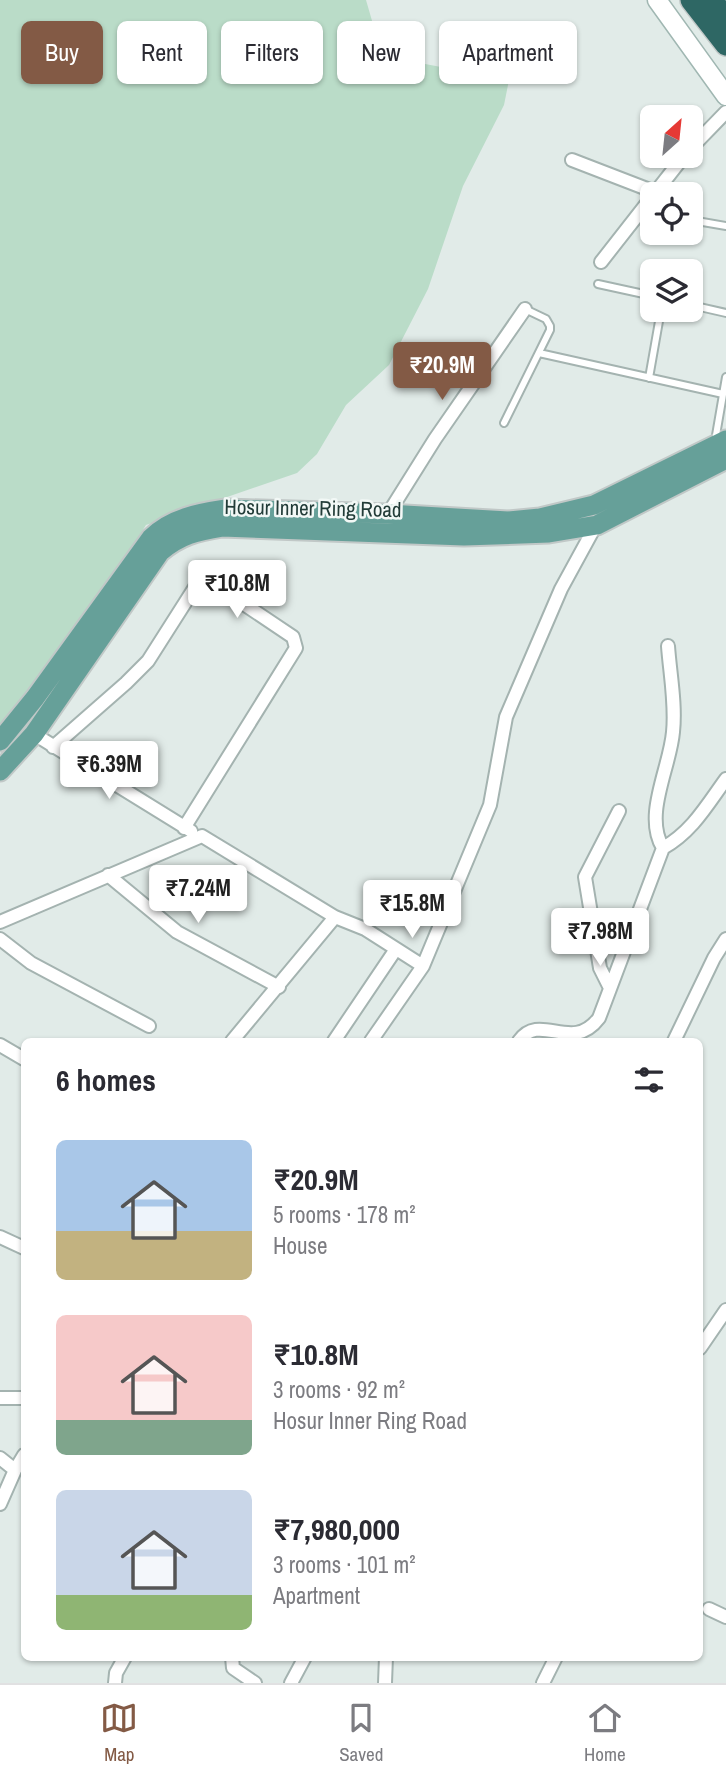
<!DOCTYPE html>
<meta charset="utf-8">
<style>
body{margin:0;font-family:"Archivo Narrow",sans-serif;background:#f2f2f3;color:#2b2b33;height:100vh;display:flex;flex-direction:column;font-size:26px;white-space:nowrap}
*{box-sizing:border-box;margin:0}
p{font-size:23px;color:#7c7c81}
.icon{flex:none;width:38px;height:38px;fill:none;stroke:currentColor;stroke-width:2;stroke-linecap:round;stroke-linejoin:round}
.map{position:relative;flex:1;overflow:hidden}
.sheet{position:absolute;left:21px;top:1038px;width:682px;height:623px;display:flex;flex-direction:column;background:#fff;border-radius:10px;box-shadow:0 2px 5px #0004}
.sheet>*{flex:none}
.top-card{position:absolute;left:21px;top:21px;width:684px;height:63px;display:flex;gap:14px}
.needle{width:46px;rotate:27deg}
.controls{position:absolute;left:640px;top:105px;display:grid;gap:14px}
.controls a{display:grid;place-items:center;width:63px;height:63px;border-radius:10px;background:#fff;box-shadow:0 2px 5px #0004;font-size:35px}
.price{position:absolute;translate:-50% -60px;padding:0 16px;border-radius:7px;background:#fff;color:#222;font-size:23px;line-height:46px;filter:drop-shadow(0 2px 4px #0008)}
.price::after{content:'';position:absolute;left:50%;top:42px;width:21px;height:16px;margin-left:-10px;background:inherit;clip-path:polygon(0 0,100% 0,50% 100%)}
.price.current{background:#835a45;color:#fff}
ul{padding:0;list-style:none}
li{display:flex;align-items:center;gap:21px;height:175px;padding:0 35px}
li span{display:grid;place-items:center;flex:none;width:196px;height:140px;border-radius:10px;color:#555}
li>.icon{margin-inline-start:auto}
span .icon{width:84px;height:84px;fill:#fffc;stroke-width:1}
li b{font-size:30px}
h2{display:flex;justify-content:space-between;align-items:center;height:84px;padding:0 35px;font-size:30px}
.tag{padding:0 24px;border-radius:10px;background:#fff;box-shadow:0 2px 5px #0004;font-size:24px;line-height:63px}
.tag.current{background:#835a45;color:#fff}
.tabs{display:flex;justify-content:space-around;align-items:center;height:98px;border-top:2px solid #e1e1e2;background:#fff;font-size:19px;color:#7c7c81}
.tabs a{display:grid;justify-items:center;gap:4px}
.tabs .current{color:#835a45}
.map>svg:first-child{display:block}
</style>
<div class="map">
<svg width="726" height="1683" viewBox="0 0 726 1683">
<rect width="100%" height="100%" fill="#e1ebe8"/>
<path fill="#badcc8" d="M 0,0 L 366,0 L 377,38 L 399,59 L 509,80 L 504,105 L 463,186 L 428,289 L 389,365 L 346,405 L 317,454 L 297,473 L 146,525 L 109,583 L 58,648 L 12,719 L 0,729 Z"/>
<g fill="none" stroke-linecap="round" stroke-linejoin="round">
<g stroke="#a4b3b0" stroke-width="10">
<path id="lane" d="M 691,220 L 726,226
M 598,284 L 653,296
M 691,305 L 726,313
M 539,353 L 723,394
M 649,378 L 661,310
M 504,423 L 550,330 L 550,326 L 546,319 L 525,309
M 715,441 L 726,377"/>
</g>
<g stroke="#a4b3b0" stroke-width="16">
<path id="street" d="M 691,148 L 726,112
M 572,160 L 655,192
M 601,262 L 684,156
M 388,514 L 435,439 L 525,309
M 34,734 L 191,831
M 53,747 L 126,683 L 148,661 L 197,584 L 208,580 L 293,637 L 296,648 L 184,828
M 663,848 C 643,815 670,768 673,732 C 676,704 670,674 668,646
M 108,875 L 177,932 L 279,987
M 0,922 L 202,836 L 335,917 L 365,929 L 423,966 L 490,805 L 506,717 L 561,589 L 597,523
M 0,939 L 31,963 L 149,1026
M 610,988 L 600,968 L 585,877 L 619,811
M 232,1041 L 335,917
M 334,1041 L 396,949
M 371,1041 L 423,966
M 519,1041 C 540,1011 572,1054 599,1018 L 663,848 C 692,832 707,805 726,779
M 674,1041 L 714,958 L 726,939
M 0,1045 L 24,1059
M 0,1237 L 24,1248
M 700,1348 L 726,1310
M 0,1398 L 24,1398
M 0,1458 L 15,1470
M 0,1504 L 15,1470 L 24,1455
M 709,1609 L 726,1617
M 232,1657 L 233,1668 L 255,1683
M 115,1683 L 116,1673 L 125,1657
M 291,1683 L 305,1657
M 385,1683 L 386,1657
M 543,1683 L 556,1657"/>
</g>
<g stroke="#a0b7b2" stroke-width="21">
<path id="secondary" d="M 657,0 L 726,96"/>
</g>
<g stroke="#c1c8c7" stroke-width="23">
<path id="primary" d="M 0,741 L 35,698 L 151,538 C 171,518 199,513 226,509 L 388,514 L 508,521 L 540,518 L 594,505 L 726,440
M 0,771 L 34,734 L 160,552 C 180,535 197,531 222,527 L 464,536 L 549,533 L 597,525 L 726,459"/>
</g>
<g stroke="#c1c8c7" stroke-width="24">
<path id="highway" d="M 691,0 L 726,45
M 712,0 L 726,18"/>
</g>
<use href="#lane" stroke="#fff" stroke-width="6"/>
<use href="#street" stroke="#fff" stroke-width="12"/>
<use href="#secondary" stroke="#fff" stroke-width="18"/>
<use href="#primary" stroke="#66a099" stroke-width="19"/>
<use href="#highway" stroke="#2e6764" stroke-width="21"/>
</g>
<g text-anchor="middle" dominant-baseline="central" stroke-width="5" stroke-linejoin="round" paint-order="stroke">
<g font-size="21" fill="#223c38" stroke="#f2f8f6">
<text transform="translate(313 508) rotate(1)">Hosur Inner Ring Road</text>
</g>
</g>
</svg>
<div class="controls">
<a><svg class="needle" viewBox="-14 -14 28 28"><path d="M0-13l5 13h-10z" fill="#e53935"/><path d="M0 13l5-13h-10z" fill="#7c7c81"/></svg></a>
<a><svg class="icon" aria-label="locate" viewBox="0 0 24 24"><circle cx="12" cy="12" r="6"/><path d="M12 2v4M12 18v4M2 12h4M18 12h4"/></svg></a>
<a><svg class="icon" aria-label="layers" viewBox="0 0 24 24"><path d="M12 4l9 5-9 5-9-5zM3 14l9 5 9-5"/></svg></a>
</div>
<b class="price current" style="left:442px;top:402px">₹20.9M</b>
<b class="price" style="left:237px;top:620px">₹10.8M</b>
<b class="price" style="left:109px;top:801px">₹6.39M</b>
<b class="price" style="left:198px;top:925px">₹7.24M</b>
<b class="price" style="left:412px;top:940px">₹15.8M</b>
<b class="price" style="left:600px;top:968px">₹7.98M</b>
<div class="top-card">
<a class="tag current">Buy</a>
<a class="tag">Rent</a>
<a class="tag">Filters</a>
<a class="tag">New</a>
<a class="tag">Apartment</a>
</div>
<section class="sheet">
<h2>6 homes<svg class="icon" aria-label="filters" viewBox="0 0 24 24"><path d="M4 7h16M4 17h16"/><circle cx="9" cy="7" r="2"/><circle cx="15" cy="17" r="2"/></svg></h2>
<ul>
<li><span style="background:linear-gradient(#a9c7e8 65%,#c2b280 0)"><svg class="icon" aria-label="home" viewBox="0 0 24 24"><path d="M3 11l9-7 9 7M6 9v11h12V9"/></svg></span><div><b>₹20.9M</b><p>5 rooms · 178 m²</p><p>House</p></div></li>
<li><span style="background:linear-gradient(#f6c9c9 75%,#7fa58c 0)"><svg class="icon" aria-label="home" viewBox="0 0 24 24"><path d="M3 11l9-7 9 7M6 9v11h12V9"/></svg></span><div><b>₹10.8M</b><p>3 rooms · 92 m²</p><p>Hosur Inner Ring Road</p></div></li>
<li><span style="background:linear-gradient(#c9d6e8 75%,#8fb573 0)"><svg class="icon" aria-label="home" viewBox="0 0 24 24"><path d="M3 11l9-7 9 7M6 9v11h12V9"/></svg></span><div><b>₹7,980,000</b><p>3 rooms · 101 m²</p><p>Apartment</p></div></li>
</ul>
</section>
</div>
<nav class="tabs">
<a class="current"><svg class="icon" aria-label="map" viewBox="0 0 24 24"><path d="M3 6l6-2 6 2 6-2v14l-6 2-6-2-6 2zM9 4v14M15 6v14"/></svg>Map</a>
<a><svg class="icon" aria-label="saved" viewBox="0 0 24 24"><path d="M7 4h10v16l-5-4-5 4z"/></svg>Saved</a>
<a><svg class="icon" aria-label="home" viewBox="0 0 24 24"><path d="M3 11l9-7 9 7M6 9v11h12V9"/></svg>Home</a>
</nav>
